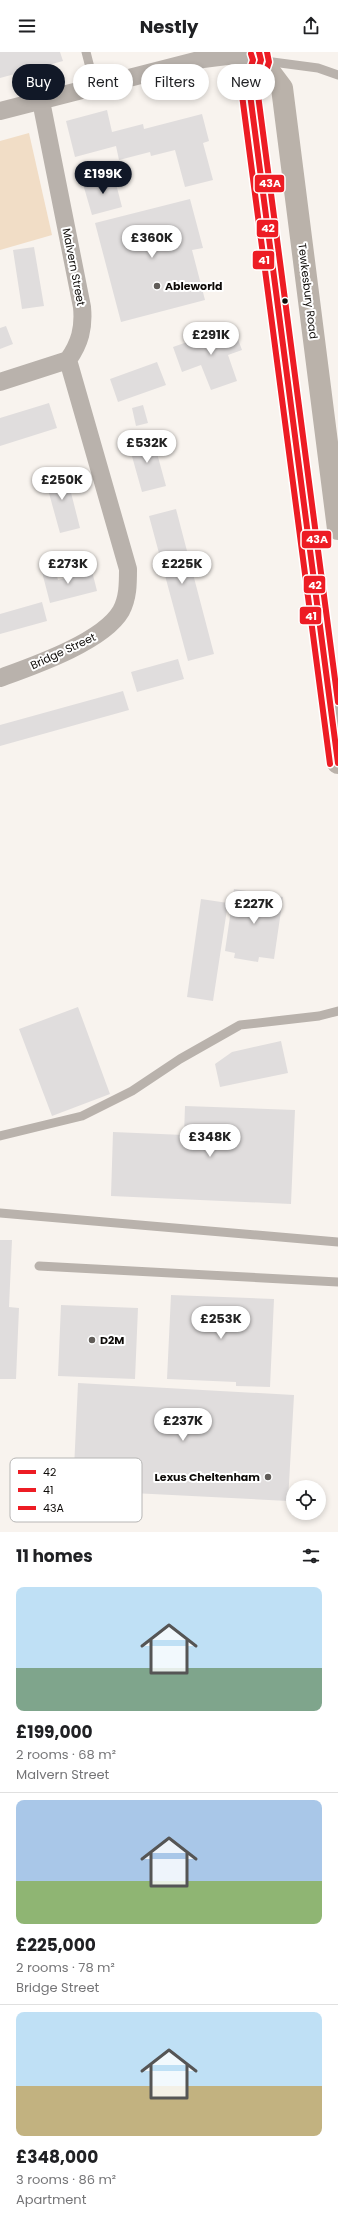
<!DOCTYPE html>
<meta charset="utf-8">
<style>
body{margin:0;font-family:Poppins,sans-serif;background:#f2f2f2;color:#202124;height:100vh;display:flex;flex-direction:column;font-size:15px;white-space:nowrap}
*{box-sizing:border-box;margin:0}
p{font-size:13px;color:#757577}
.icon{flex:none;width:22px;height:22px;fill:none;stroke:currentColor;stroke-width:2;stroke-linecap:round;stroke-linejoin:round}
.map{position:relative;height:1480px;overflow:hidden}
.details{display:flex;flex-direction:column;background:#fff;flex:1}
.details>*{flex:none}
.banner{position:absolute;left:12px;top:12px;width:314px;height:36px;display:flex;gap:8px}
.controls{position:absolute;left:286px;top:1428px;display:grid;gap:8px}
.controls a{display:grid;place-items:center;width:40px;height:40px;border-radius:50%;background:#fff;box-shadow:0 2px 6px #0003;font-size:20px}
.price{position:absolute;translate:-50% -34px;padding:0 9px;border-radius:14px;background:#fff;color:#222;font-size:13px;line-height:26px;filter:drop-shadow(0 1px 2px #0008)}
.price::after{content:'';position:absolute;left:50%;top:24px;width:12px;height:9px;margin-left:-6px;background:inherit;clip-path:polygon(0 0,100% 0,50% 100%)}
.price.current{background:#111827;color:#fff}
ul{padding:0;list-style:none}
li{display:grid;align-content:center;gap:8px;height:212px;padding:0 16px}
li+li{border-top:1px solid #e0e0e0}
li span{display:grid;place-items:center;height:124px;border-radius:8px;color:#555}
li>.icon{margin-inline-start:auto}
span .icon{width:72px;height:72px;fill:#fffc;stroke-width:1}
li b{font-size:17px}
h2{display:flex;justify-content:space-between;align-items:center;height:48px;padding:0 16px;font-size:17px}
.chip{padding:0 14px;border-radius:18px;background:#fff;box-shadow:0 2px 6px #0003;font-size:14px;line-height:36px}
.chip.current{background:#111827;color:#fff}
header{display:flex;justify-content:space-between;align-items:center;height:52px;padding:0 16px;background:#fff;font-size:18px;font-weight:700}
.map>svg:first-child{display:block}
</style>
<header><svg class="icon" aria-label="menu" viewBox="0 0 24 24"><path d="M4 6h16M4 12h16M4 18h16"/></svg>Nestly<svg class="icon" aria-label="share" viewBox="0 0 24 24"><path d="M12 15V3M7 8l5-5 5 5M5 13v7h14v-7"/></svg></header>
<div class="map">
<svg width="338" height="1480" viewBox="0 0 338 1480">
<rect width="100%" height="100%" fill="#f8f3ee"/>
<path fill="#f1ddc6" d="M 29,81 L 52,183 L 0,198 L 0,89 Z"/>
<path fill="#e0dddd" d="M 0,0 L 60,0 L 63,9 L 0,26 Z
M 107,58 L 112,80 L 143,72 L 144,77 L 202,62 L 209,89 L 203,91 L 213,128 L 185,135 L 175,98 L 151,104 L 150,100 L 119,108 L 116,94 L 75,105 L 66,69 Z
M 114,124 L 122,155 L 92,163 L 83,132 Z
M 190,147 L 203,196 L 192,198 L 205,248 L 121,270 L 95,171 Z
M 34,195 L 44,254 L 22,257 L 13,198 Z
M 6,274 L 13,292 L 0,297 L 0,276 Z
M 233,274 L 242,298 L 228,303 L 237,329 L 211,338 L 201,313 L 182,320 L 173,295 Z
M 157,310 L 166,333 L 118,350 L 110,327 Z
M 49,351 L 57,376 L 0,394 L 0,366 Z
M 143,353 L 148,371 L 136,374 L 132,356 Z
M 152,383 L 166,434 L 142,440 L 128,390 Z
M 65,417 L 80,476 L 60,481 L 44,423 Z
M 176,457 L 214,602 L 188,609 L 149,464 Z
M 55,516 L 58,528 L 92,519 L 97,539 L 50,551 L 42,520 Z
M 42,550 L 47,569 L 0,582 L 0,562 Z
M 178,607 L 184,627 L 137,640 L 131,620 Z
M 123,639 L 129,658 L 0,694 L 0,673 Z
M 234,837 L 283,845 L 274,907 L 259,905 L 258,910 L 234,906 L 235,901 L 225,899 Z
M 201,847 L 228,851 L 213,949 L 187,945 Z
M 78,955 L 110,1042 L 52,1064 L 19,977 Z
M 281,989 L 288,1021 L 220,1035 L 215,1012 L 232,1000 Z
M 185,1054 L 295,1058 L 291,1152 L 111,1144 L 113,1080 L 184,1083 Z
M 0,1188 L 12,1188 L 9,1255 L 19,1256 L 16,1327 L 0,1327 Z
M 171,1243 L 274,1247 L 270,1335 L 236,1334 L 236,1330 L 167,1327 Z
M 61,1253 L 138,1256 L 135,1327 L 58,1324 Z
M 78,1331 L 294,1343 L 288,1449 L 73,1438 Z"/>
<g fill="none" stroke-linecap="round" stroke-linejoin="round">
<path stroke="#b9b2ac" stroke-width="9" d="M 86,0 L 95,35
M 265,9 L 318,16 L 338,23
M 0,1084 L 82,1064 L 132,1039 L 180,1007 L 240,973 L 319,964 L 338,959
M 0,1161 L 338,1190
M 39,1214 L 338,1230"/>
<path stroke="#b9b2ac" stroke-width="18" d="M 0,59 L 203,7 L 227,4 L 261,8
M 0,330 L 68,308 C 80,291 84,276 82,255 L 41,49
M 0,626 C 33,614 103,590 121,559 C 128,546 128,532 128,517 L 68,308"/>
<path stroke="#bab2aa" stroke-width="22" d="M 259,0 L 261,8 L 282,36 L 338,477
M 261,8 L 250,42 L 338,711"/>
<g stroke="#fff" stroke-width="9">
<path id="bus-1" d="M 259,0 L 261,8 L 250,42 L 338,711"/>
</g>
<g stroke="#fff" stroke-width="9">
<path id="bus-2" d="M 251,2 L 253,8 L 242,43 L 330,712"/>
</g>
<g stroke="#fff" stroke-width="9">
<path id="bus-3" d="M 267,0 L 269,10 L 258,43 L 338,650"/>
</g>
<use href="#bus-1" stroke="#ed1c24" stroke-width="6"/>
<use href="#bus-2" stroke="#ed1c24" stroke-width="6"/>
<use href="#bus-3" stroke="#ed1c24" stroke-width="6"/>
</g>
<g fill="#605c58" stroke="#fff" stroke-width="1.5">
<circle cx="157" cy="234" r="4"/>
<circle cx="92" cy="1288" r="4"/>
<circle cx="268" cy="1425" r="4"/>
</g>
<circle fill="#0e0b08" stroke="#fff" stroke-width="1.5" cx="285" cy="249" r="3.5"/>
<g text-anchor="middle" dominant-baseline="central" stroke-width="4" stroke-linejoin="round" paint-order="stroke">
<g font-size="11" fill="#0e0b08" stroke="#fff">
<text transform="translate(74 215) rotate(79)">Malvern Street</text>
<text transform="translate(308 239) rotate(83)">Tewkesbury Road</text>
<text transform="translate(63 599) rotate(-25)">Bridge Street</text>
</g>
<g font-size="11" font-weight="bold" fill="#0e0b08" stroke="#fff" text-anchor="start">
<text x="165" y="234">Ableworld</text>
<text x="100" y="1288">D2M</text>
<text x="260" y="1425" text-anchor="end">Lexus Cheltenham</text>
</g>
</g>
<rect x="10" y="1406" width="132" height="64" rx="6" fill="#fff" stroke="#b7b6b5" stroke-width="1"/>
<rect x="18" y="1418" width="18" height="4" fill="#ed1c24"/>
<rect x="18" y="1436" width="18" height="4" fill="#ed1c24"/>
<rect x="18" y="1454" width="18" height="4" fill="#ed1c24"/>
<g font-size="11" fill="#0e0b08">
<text x="43" y="1424">42</text>
<text x="43" y="1442">41</text>
<text x="43" y="1460">43A</text>
</g>
<g stroke="#fff" stroke-width="1.5">
<rect x="254" y="122" width="31" height="19" rx="4" fill="#ed1c24"/>
<rect x="256" y="167" width="23" height="19" rx="4" fill="#ed1c24"/>
<rect x="252" y="198" width="23" height="20" rx="4" fill="#ed1c24"/>
<rect x="301" y="478" width="31" height="19" rx="4" fill="#ed1c24"/>
<rect x="303" y="523" width="23" height="19" rx="4" fill="#ed1c24"/>
<rect x="299" y="554" width="23" height="19" rx="4" fill="#ed1c24"/>
</g>
<g font-size="11" text-anchor="middle" font-weight="bold" fill="#fff">
<text x="270" y="135">43A</text>
<text x="268" y="180">42</text>
<text x="264" y="212">41</text>
<text x="317" y="491">43A</text>
<text x="315" y="537">42</text>
<text x="311" y="568">41</text>
</g>
</svg>
<div class="controls">
<a><svg class="icon" aria-label="locate" viewBox="0 0 24 24"><circle cx="12" cy="12" r="6"/><path d="M12 2v4M12 18v4M2 12h4M18 12h4"/></svg></a>
</div>
<b class="price current" style="left:103px;top:143px">£199K</b>
<b class="price" style="left:152px;top:207px">£360K</b>
<b class="price" style="left:211px;top:304px">£291K</b>
<b class="price" style="left:147px;top:412px">£532K</b>
<b class="price" style="left:62px;top:449px">£250K</b>
<b class="price" style="left:68px;top:533px">£273K</b>
<b class="price" style="left:182px;top:533px">£225K</b>
<b class="price" style="left:254px;top:873px">£227K</b>
<b class="price" style="left:210px;top:1106px">£348K</b>
<b class="price" style="left:221px;top:1288px">£253K</b>
<b class="price" style="left:183px;top:1390px">£237K</b>
<div class="banner">
<a class="chip current">Buy</a>
<a class="chip">Rent</a>
<a class="chip">Filters</a>
<a class="chip">New</a>
</div>
</div>
<section class="details">
<h2>11 homes<svg class="icon" aria-label="filters" viewBox="0 0 24 24"><path d="M4 7h16M4 17h16"/><circle cx="9" cy="7" r="2"/><circle cx="15" cy="17" r="2"/></svg></h2>
<ul>
<li><span style="background:linear-gradient(#bfe0f5 65%,#7fa58c 0)"><svg class="icon" aria-label="home" viewBox="0 0 24 24"><path d="M3 11l9-7 9 7M6 9v11h12V9"/></svg></span><div><b>£199,000</b><p>2 rooms · 68 m²</p><p>Malvern Street</p></div></li>
<li><span style="background:linear-gradient(#a9c7e8 65%,#8fb573 0)"><svg class="icon" aria-label="home" viewBox="0 0 24 24"><path d="M3 11l9-7 9 7M6 9v11h12V9"/></svg></span><div><b>£225,000</b><p>2 rooms · 78 m²</p><p>Bridge Street</p></div></li>
<li><span style="background:linear-gradient(#bfe0f5 60%,#c2b280 0)"><svg class="icon" aria-label="home" viewBox="0 0 24 24"><path d="M3 11l9-7 9 7M6 9v11h12V9"/></svg></span><div><b>£348,000</b><p>3 rooms · 86 m²</p><p>Apartment</p></div></li>
</ul>
</section>
